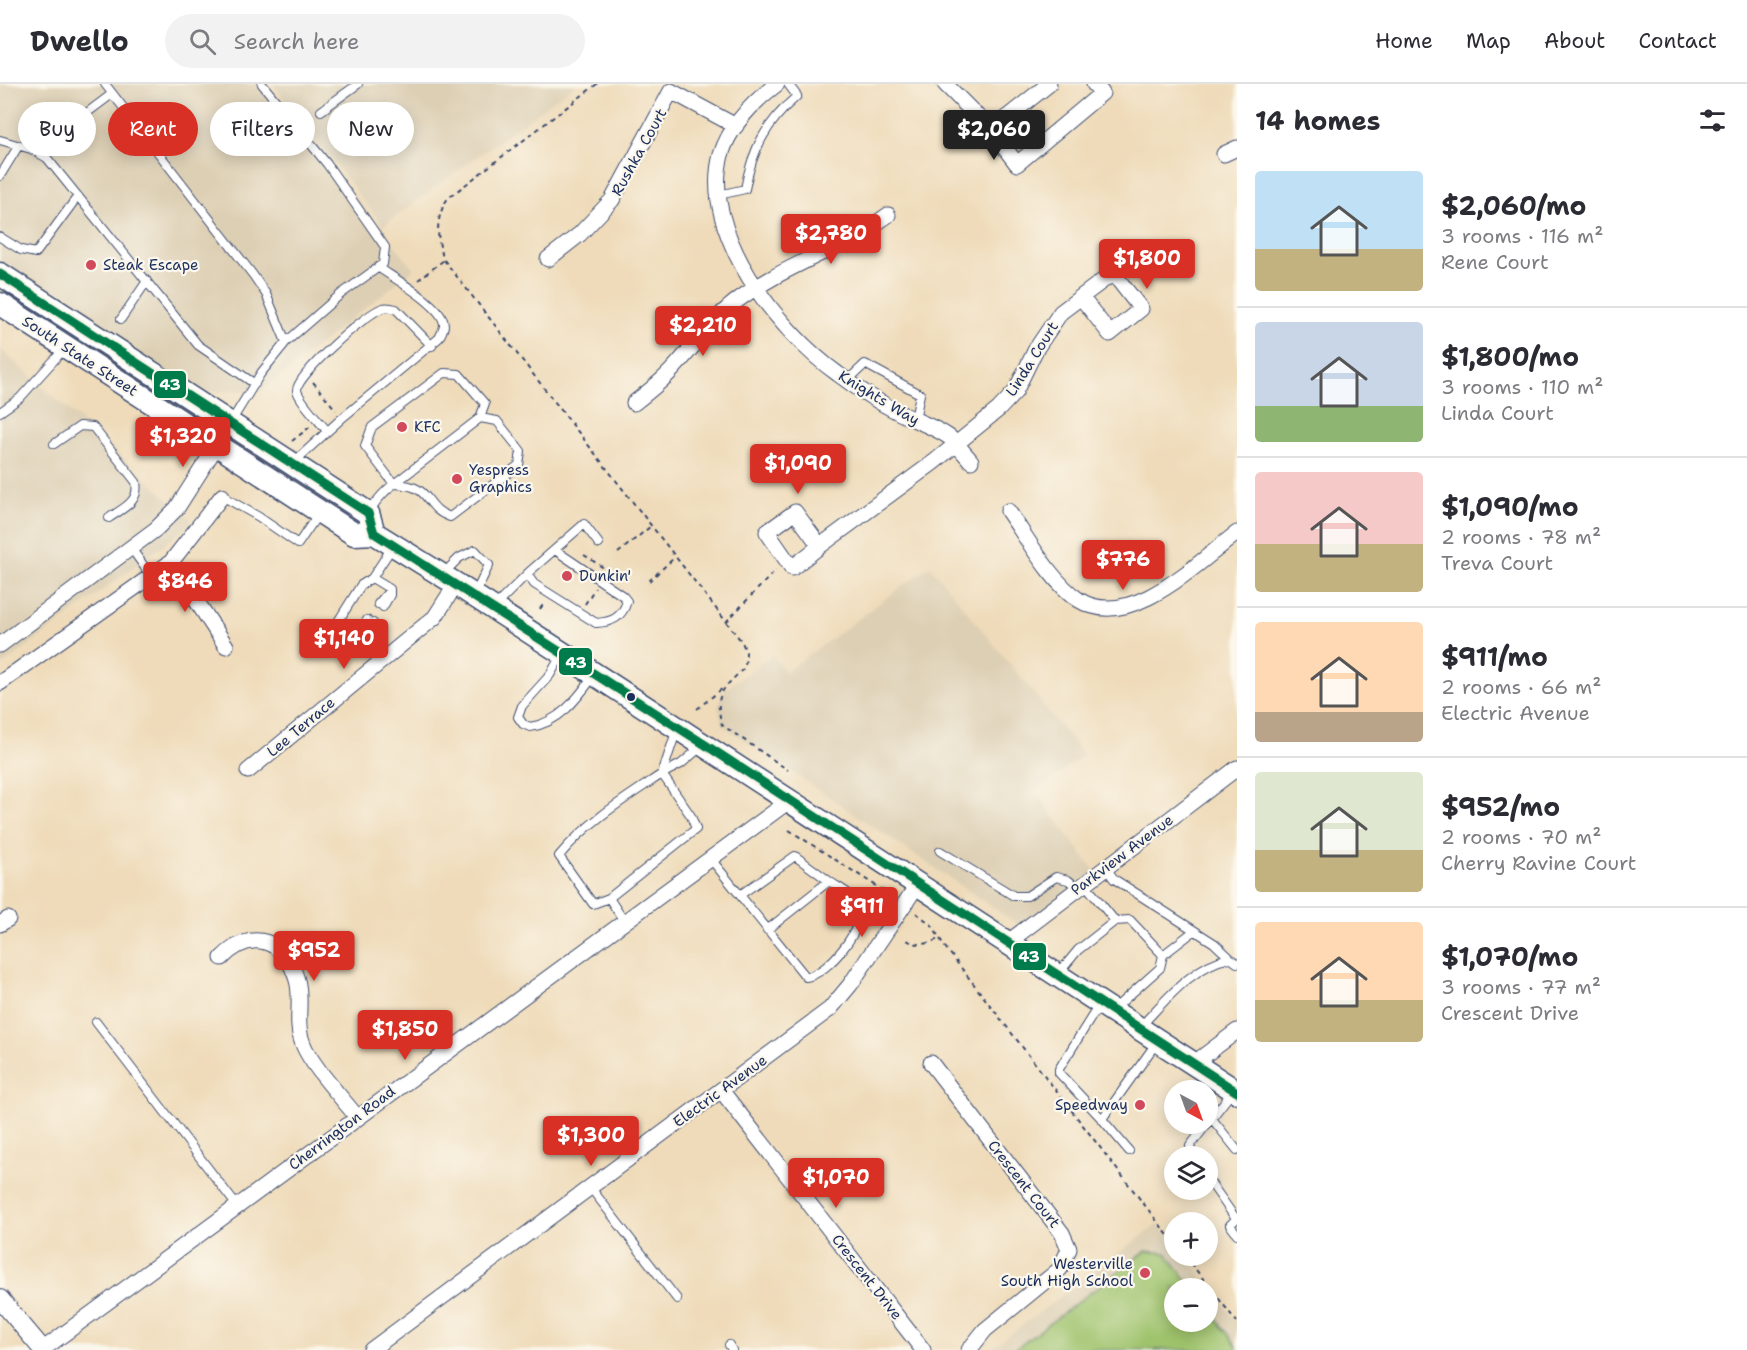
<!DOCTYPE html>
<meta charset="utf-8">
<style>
body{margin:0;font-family:"Shantell Sans",sans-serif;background:#f2f2f3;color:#2b2b33;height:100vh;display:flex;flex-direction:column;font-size:22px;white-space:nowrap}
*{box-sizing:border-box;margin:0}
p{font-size:20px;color:#7c7c81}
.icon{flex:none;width:33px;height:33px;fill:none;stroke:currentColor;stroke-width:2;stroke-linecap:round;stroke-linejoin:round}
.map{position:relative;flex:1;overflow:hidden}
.drawer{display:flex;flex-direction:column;background:#fff;width:510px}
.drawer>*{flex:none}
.hud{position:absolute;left:18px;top:18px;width:570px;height:54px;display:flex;gap:12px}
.needle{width:39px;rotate:139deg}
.fabs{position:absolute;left:1164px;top:996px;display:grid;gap:12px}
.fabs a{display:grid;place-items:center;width:54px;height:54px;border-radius:50%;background:#fff;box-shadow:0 3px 15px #0003;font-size:30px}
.price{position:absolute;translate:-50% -51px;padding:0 14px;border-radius:6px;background:#d93025;color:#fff;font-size:20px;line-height:39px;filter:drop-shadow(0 2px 3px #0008)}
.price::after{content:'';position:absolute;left:50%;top:36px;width:18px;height:14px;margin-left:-9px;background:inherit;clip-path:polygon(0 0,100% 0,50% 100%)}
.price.selected{background:#222;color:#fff}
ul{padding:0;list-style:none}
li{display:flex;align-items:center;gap:18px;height:150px;padding:0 18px}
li+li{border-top:2px solid #e1e1e2}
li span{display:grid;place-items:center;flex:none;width:168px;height:120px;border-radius:6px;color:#555}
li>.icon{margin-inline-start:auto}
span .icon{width:72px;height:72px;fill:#fffc;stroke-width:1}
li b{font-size:26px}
h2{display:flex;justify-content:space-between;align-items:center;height:72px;padding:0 18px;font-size:26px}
.pill{padding:0 21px;border-radius:27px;background:#fff;box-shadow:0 3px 15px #0003;font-size:21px;line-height:54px}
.pill.selected{background:#d93025;color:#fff}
header{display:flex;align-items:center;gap:36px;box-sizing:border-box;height:84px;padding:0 30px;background:#fff;border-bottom:2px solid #e1e1e2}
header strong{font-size:28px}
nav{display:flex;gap:33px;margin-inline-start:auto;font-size:21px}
.search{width:420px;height:54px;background:#f2f2f3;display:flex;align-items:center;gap:15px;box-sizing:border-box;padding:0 21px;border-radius:33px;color:#7c7c81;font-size:22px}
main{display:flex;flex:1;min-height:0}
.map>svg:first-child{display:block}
</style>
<header>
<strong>Dwello</strong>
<div class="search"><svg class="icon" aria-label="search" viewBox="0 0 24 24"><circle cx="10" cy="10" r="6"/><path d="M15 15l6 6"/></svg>Search here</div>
<nav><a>Home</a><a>Map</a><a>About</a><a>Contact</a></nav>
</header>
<main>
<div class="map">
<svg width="1237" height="1266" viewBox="0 0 1237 1266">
<rect width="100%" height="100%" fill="#fbf7ec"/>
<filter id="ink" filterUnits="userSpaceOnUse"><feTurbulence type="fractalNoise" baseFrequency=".0167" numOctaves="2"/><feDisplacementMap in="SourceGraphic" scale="12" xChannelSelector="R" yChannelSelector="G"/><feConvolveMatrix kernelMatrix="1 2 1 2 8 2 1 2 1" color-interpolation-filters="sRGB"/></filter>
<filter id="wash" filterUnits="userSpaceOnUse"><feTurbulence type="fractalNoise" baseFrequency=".008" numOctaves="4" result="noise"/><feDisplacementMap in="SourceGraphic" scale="24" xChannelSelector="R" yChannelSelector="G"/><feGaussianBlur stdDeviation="1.35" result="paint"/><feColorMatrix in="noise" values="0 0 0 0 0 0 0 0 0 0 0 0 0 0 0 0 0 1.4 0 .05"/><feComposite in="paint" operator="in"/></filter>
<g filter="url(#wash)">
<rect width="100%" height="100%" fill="#efdbba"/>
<path fill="#ddcfb4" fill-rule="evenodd" d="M 0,0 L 264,0 L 414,185 L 263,306 L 139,310 L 0,219 Z
M 273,0 L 576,0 L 383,142 Z
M 0,265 L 191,435 L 186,444 L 0,583 Z
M 930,482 L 1084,671 L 1035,708 L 1097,790 L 1025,845 L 722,641 L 718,624 L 722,608 L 772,571 L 786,588 Z
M 1158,1140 L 1174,1159 L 1174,1172 L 1185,1172 L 1237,1238 L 1237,1266 L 989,1266 ZM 1174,1204 L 1208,1204 L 1208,1238 L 1174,1238 Z"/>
<path fill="#9fc36c" stroke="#5d7965" stroke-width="1.5" d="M 1146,1167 L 1166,1169 L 1193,1204 L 1174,1204 L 1174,1238 L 1208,1238 L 1208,1224 L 1237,1262 L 1237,1266 L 1014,1266 Z"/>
</g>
<g filter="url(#ink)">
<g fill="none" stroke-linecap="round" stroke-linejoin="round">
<g stroke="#3b496c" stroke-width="10">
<path id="service" d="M 105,0 L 253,191 L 266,210 L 286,258 L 261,289 L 218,359
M 262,0 L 327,80 L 385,163 L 383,180 L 341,210 L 286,258
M 321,27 L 358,0
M 0,56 L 31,65 L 47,74 L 198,261 L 255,300
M 36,67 L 112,10
M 0,92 L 19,61
M 719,111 L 745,105 C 752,66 766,39 797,12 L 788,0
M 0,153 L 21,166 L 36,169 L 78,112
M 121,235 L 147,197
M 847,297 L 865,280 L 920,310 L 915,336
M 0,328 L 20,314 L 65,264
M 327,347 C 321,339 298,315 297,306 C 297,291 367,228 383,224 C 387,223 392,224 396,225 L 432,262
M 54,360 L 80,342 L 93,343 L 136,398 C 140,418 123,424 109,434
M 294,378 L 341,335 L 439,254 C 441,250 444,245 444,241 C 444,222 393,194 378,183
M 222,412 L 259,433 L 298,460 L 319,429
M 370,426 C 377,416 384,407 394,400 L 480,334 L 485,320 L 459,290 L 444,289 L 372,343 L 365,362 L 394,400 C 434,401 422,423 450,433 L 519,381 L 521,367 L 497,337 L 480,334
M 131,464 L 151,492
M 444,489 L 459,474 L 475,466 L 489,481 L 475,510
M 527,490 L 534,500 L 596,539 C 612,538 622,534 627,517 L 623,512 L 555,466
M 372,494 L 390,505 L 390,511 L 383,523
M 378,520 L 389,507
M 494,523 L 529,488 L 584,440 L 599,460
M 373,539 L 356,559 L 334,544 L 361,501 L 372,494 L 393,462
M 359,554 L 359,548 L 367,536
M 562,570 L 550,591 L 522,622 L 518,633 L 523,640 L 530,643 C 559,639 577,615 593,593
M 676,648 L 662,690 L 681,680 L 702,662
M 662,690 L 691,732 L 696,745 L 609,814 L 593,820 L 559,772 C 587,738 626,714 662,690 Z
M 940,767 L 1014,812 L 1027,812 L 1056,793 L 1068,796 L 1078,804
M 710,774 L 806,893 C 827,891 868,842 858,821 C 853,810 839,804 829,797
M 1105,783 L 1114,795 L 1214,859 L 1230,874
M 740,811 L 795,772 L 829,797 L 767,846
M 609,814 L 624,837
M 1163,871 L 1194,847
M 1058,890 L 1078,866 L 1115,837 L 1084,799
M 1099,921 L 1059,985 L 1059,989 L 1102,1035
M 1115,924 L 1160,884 L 1163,871 L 1130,836 L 1115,837
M 96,938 L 237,1122
M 1140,943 C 1165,917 1193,881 1230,874 L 1237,879
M 1213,1036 L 1237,1066
M 1129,1067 L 1102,1035 L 1157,958
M 1192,1072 L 1190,1062 L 1232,1008
M 1208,1095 L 1236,1135
M 590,1103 L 677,1215
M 1237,1134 L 1230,1141 L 1237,1150
M 729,1261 L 732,1266"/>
</g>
<g stroke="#3b496c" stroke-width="17">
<path id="minor" d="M 777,0 C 753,18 730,41 721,71 C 700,149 779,248 838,290 C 858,305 878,318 900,329 C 916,337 935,343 949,353 C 957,360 964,369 971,377
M 945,0 L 991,46
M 1049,0 L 991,46 L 1017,80 L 1102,9 L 1094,0
M 1224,70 L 1237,64
M 548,175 L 580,150 L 612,116 L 671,7 L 736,42
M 1113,189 L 1141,225 L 1110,250 L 1081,213 Z
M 634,319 C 647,309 661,298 672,286 C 693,264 709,239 734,219 C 781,182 840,166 888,131
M 1008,427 C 1027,454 1052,499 1079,516 C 1130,548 1198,478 1237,449
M 795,428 L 820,462 L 792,484 L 767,448 Z
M 820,462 L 934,378 L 999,325 L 1015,308 L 1036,265 L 1061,228 L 1081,213
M 171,478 L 226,562
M 0,561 L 156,445 L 177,424 L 217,361
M 0,599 L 171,478 L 222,412
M 248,687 L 435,533 L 456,500
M 0,840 L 8,835
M 1007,859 L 1237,684
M 222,874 C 252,843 285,856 297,896 C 303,917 294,939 303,960 C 311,981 342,1014 357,1033
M 931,979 L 1062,1149 L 1069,1165 L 1060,1185 L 985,1246 L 969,1266
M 1193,980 L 1237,947
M 721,1006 L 923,1266
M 42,1266 L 789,717
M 371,1266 L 830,925 L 850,901 L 918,800"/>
</g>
<g stroke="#3b496c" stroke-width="20">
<path id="tertiary" d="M 0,1215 L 43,1266"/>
</g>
<g stroke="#3b496c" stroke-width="25">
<path id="primary" d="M 0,190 L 368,429 L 374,449
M 0,220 L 354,450 L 374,449 L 456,500 L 1237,1008"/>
</g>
<path stroke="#3b496c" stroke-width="2" stroke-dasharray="4.5 4.5" stroke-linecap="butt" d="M 597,0 L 448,114 C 435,134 436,153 444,176 L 742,558 L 746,568 L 745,583 C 724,605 713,608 722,641 L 788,686
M 418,196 L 444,176
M 313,298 L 336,326
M 292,357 L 311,342
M 618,469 L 651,442
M 584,471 L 607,486
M 649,497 L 675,473
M 585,520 L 595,504
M 540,525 L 545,518
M 726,538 L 776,486
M 697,625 L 723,604
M 789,746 L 892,812
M 916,829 L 931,840 L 945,863 L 1174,1159
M 907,856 C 917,863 929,860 940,854
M 1185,1172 L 1237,1238"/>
<use href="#service" stroke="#fff" stroke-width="8"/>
<use href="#minor" stroke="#fff" stroke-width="15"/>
<use href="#tertiary" stroke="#fff" stroke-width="18"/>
<use href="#primary" stroke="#fff" stroke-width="22"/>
<g stroke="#fbf7ec" stroke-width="14">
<path id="bus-1" d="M 0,190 L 368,429 L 374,449 L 704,660 L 1237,1008"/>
</g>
<use href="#bus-1" stroke="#007b4b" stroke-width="9"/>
</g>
</g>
<g fill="#d1495b" stroke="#fbf7ec" stroke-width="2">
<circle cx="91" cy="181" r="6"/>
<circle cx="402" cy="343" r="6"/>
<circle cx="457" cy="395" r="6"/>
<circle cx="567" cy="492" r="6"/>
<circle cx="1140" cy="1021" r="6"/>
<circle cx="1145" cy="1189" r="6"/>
</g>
<circle fill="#1b2f5e" stroke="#fbf7ec" stroke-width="2" cx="631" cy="613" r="5"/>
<g text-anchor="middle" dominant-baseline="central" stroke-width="4.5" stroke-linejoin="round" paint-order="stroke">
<g font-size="15" fill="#1b2f5e" stroke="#fbf7ec">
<text transform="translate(639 68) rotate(-61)">Rushka Court</text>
<text transform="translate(80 272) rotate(33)">South State Street</text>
<text transform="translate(1032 275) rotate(-58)">Linda Court</text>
<text transform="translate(879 314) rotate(31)">Knights Way</text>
<text transform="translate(301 643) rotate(-40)">Lee Terrace</text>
<text transform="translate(1122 771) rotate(-37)">Parkview Avenue</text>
<text transform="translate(720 1007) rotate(-36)">Electric Avenue</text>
<text transform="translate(342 1044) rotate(-37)">Cherrington Road</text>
<text transform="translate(1024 1100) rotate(52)">Crescent Court</text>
<text transform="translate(867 1193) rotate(52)">Crescent Drive</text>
</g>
<g font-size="15" fill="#1b2f5e" stroke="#fbf7ec" text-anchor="start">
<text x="103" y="181">Steak Escape</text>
<text x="414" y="343">KFC</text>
<text x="469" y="386">Yespress<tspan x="469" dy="17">Graphics</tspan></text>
<text x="579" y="492">Dunkin'</text>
<text x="1128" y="1021" text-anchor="end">Speedway</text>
<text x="1133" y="1180" text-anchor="end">Westerville<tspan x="1133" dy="17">South High School</tspan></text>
</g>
</g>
<g stroke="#fbf7ec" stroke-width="2">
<rect x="153" y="286" width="34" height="29" rx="6" fill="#007b4b"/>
<rect x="558" y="563" width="35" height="29" rx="6" fill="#007b4b"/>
<rect x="1012" y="858" width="35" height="29" rx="6" fill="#007b4b"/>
</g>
<g font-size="16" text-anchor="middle" font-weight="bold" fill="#fff">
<text x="170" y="306">43</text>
<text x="576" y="584">43</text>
<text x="1029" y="878">43</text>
</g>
</svg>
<div class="fabs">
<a><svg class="needle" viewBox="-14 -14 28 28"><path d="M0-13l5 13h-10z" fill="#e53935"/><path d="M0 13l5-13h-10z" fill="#7c7c81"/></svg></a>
<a><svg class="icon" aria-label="layers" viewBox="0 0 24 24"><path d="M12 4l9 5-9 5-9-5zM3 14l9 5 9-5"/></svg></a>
<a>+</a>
<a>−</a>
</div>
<b class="price selected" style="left:994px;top:77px">$2,060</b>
<b class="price" style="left:831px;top:181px">$2,780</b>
<b class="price" style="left:1147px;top:206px">$1,800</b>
<b class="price" style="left:703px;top:273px">$2,210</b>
<b class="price" style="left:183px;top:384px">$1,320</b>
<b class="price" style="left:798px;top:411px">$1,090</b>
<b class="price" style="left:1123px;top:507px">$776</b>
<b class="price" style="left:185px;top:529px">$846</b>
<b class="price" style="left:344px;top:586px">$1,140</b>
<b class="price" style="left:862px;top:854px">$911</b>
<b class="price" style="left:314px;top:898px">$952</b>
<b class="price" style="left:405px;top:977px">$1,850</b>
<b class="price" style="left:591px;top:1083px">$1,300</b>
<b class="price" style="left:836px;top:1125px">$1,070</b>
<div class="hud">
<a class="pill">Buy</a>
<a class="pill selected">Rent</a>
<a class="pill">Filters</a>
<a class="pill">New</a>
</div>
</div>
<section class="drawer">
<h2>14 homes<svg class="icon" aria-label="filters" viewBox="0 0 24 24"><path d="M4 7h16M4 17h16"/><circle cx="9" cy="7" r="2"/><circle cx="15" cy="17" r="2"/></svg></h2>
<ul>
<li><span style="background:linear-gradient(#bfe0f5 65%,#c2b280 0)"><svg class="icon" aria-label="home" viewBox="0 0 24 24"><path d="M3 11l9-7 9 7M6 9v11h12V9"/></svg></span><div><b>$2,060/mo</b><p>3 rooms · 116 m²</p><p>Rene Court</p></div></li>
<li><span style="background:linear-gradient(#c9d6e8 70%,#8fb573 0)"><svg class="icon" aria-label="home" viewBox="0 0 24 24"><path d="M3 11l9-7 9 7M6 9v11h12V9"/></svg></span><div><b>$1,800/mo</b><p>3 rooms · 110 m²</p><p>Linda Court</p></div></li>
<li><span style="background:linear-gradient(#f6c9c9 60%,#c2b280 0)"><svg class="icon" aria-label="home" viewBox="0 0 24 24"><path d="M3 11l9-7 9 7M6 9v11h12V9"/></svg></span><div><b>$1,090/mo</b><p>2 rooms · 78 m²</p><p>Treva Court</p></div></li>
<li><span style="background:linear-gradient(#ffd9b3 75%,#b9a48a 0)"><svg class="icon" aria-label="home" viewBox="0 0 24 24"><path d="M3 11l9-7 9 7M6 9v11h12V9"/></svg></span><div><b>$911/mo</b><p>2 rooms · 66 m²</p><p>Electric Avenue</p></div></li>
<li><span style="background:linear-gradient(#dfe7d0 65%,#c2b280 0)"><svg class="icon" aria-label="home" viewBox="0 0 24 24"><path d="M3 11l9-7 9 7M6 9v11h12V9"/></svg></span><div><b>$952/mo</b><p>2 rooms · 70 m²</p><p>Cherry Ravine Court</p></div></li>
<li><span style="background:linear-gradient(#ffd9b3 65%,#c2b280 0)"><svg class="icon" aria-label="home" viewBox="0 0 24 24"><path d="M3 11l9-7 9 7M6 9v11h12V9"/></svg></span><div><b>$1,070/mo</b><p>3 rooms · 77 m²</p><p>Crescent Drive</p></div></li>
</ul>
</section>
</main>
